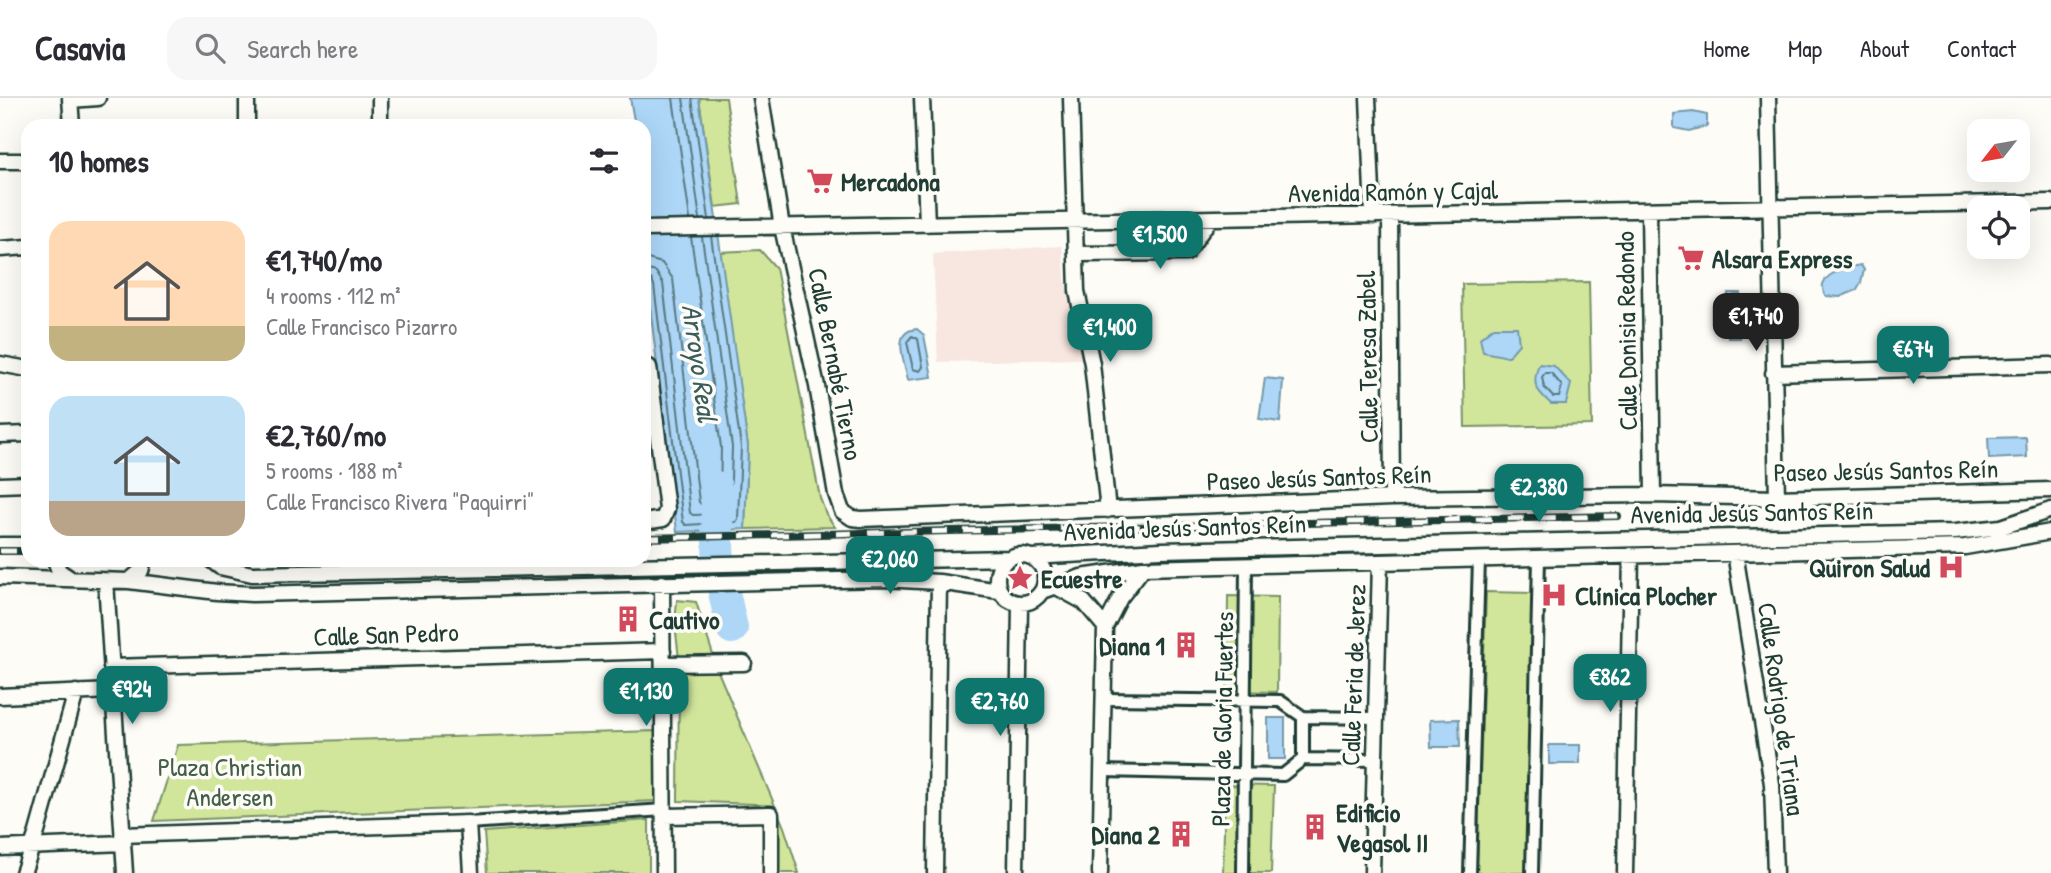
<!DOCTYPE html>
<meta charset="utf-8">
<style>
body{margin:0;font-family:"Patrick Hand",sans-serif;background:#f7f7f7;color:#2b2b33;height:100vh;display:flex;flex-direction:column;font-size:26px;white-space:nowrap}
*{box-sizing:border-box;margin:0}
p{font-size:23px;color:#7c7c81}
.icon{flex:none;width:38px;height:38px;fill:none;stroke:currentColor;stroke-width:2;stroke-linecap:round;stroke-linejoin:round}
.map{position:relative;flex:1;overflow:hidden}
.panel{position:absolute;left:21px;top:21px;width:630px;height:448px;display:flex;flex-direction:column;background:#fff;border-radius:21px;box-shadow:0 7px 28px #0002}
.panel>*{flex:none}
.needle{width:46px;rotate:239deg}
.fabs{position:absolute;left:1967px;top:21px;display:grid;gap:14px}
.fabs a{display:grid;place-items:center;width:63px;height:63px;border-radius:14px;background:#fff;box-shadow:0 7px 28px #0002;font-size:35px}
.price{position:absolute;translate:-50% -60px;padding:0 16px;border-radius:14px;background:#0f766e;color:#fff;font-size:23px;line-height:46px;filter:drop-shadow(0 2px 4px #0008)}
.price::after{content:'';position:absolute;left:50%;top:42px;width:21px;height:16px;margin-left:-10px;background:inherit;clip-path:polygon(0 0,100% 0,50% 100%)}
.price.selected{background:#222;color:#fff}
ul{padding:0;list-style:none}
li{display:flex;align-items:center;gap:21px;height:175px;padding:0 28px}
li span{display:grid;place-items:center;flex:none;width:196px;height:140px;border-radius:21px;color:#555}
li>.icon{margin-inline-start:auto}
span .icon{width:84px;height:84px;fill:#fffc;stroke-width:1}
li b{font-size:30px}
h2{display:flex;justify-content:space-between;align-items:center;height:84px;padding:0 28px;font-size:30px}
header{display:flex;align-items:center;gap:42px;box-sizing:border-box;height:98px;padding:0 35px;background:#fff;border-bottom:2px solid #e1e1e2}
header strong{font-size:33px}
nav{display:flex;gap:38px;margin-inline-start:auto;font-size:24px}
.search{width:490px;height:63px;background:#f7f7f7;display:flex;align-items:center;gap:18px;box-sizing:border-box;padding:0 24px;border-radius:21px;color:#7c7c81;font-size:26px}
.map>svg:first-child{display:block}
</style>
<header>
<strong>Casavia</strong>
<div class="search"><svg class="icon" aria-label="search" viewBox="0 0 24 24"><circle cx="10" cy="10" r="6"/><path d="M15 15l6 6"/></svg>Search here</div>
<nav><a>Home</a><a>Map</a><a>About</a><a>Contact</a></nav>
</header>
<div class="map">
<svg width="2051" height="775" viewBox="0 0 2051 775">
<rect width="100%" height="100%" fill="#fdfcf7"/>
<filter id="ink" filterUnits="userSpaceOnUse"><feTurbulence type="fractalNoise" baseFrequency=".0143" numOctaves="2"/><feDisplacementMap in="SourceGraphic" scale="14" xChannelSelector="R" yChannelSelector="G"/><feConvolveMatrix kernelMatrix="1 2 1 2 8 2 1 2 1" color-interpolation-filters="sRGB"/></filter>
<g filter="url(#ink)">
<path fill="#f8e6e0" d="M 1062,148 L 1066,189 L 1077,224 L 1081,261 L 938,264 L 933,156 Z"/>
<path fill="#d1e69b" stroke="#789268" stroke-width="2" d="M 699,0 L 726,0 L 741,106 L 715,109 Z
M 760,152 L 776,170 L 820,400 L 826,416 L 835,429 L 745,431 L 748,348 L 719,154 Z
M 1589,184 L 1592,327 L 1465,329 L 1462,186 Z
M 1486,494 L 1533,495 L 1526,775 L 1477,775 Z
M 1228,498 L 1278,499 L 1277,594 L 1227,593 Z
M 677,502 L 696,504 L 714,560 L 679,561 L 675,526 Z
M 679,571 L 717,571 L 784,729 L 799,775 L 775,775 L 772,711 L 755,706 L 678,703 Z
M 656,633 L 656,703 L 154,723 L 178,647 Z
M 1225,687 L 1274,688 L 1271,775 L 1223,775 Z
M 649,722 L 649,775 L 487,775 L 484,734 Z"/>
<path fill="#add6f7" stroke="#7499a9" stroke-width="2" d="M 630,0 L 699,0 L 748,348 L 745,431 L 677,434 L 644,158 L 647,102 L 644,85 L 644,28 L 635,28 Z
M 1693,14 L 1707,17 L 1707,28 L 1689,33 L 1674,30 L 1674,16 Z
M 1861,167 L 1864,172 L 1861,185 L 1857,192 L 1840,199 L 1826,198 C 1812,178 1846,169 1861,167 Z
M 1728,195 L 1740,195 L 1740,240 L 1728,240 Z
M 1494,229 L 1517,229 L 1519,246 L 1508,259 L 1483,254 L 1480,240 Z
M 917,231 L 924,237 L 932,279 L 908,282 C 905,264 890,233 917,231 Z
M 1539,266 L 1554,268 L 1571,286 L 1566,306 L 1551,306 C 1536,292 1531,287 1539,266 Z
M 1265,280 L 1283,282 L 1280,324 L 1259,321 Z
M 2026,339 L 2027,359 L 1989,361 L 1988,340 Z
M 1268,620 L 1285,620 L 1285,661 L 1268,661 Z
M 1459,621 L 1460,649 L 1431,649 L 1430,622 Z
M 1549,647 L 1580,647 L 1580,666 L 1549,666 Z"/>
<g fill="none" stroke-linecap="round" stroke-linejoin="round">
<path stroke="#587a82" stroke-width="2" d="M 673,0 L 690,121
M 683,0 L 700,121
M 692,0 L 709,121
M 644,160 L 662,165 L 673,181 L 699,404 L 702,407 L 717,406 L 720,403 L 721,349 L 691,139
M 644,171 L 656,174 L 663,185 L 690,415 L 693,417 L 728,416 L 730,413 L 732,349 L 702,139
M 644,180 L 651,181 L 654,187 L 683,424 L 686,427 L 736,424 L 738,421 L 741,349 L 711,138
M 912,238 L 918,241 L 923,269 L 920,273 L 913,271 L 907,244 Z
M 1545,275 L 1551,275 L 1562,288 L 1559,299 L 1553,299 L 1544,289 L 1542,279 Z"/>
<path stroke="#add6f7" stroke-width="32" d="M 716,389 L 719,472 L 732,530"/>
<g stroke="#1f3d34" stroke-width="16">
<path id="pedestrian" d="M 1104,601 L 1280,603 L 1303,619 L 1376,620
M 1303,619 L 1303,661
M 1102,673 L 1283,677 L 1303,661 L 1375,662
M 468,725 L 664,712
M 1243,775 L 1246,468
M 1470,775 L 1479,461
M 1532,775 L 1539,460"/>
</g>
<g stroke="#1f3d34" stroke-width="19">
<path id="minor" d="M 70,0 L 72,28
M 761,0 L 782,129 L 817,288 L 836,396 L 842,413 L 852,420 L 861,421 L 1392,400 L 1653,397 L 1777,400 L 2051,392
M 922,0 L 927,126
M 1071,0 L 1077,193 L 1092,266 L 1108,412
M 1368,0 L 1373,118
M 1768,0 L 1777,400
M 70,2 L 98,0
M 247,28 L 247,0
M 380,28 L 380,0
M 0,63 L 28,63
M 1649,112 L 1653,397
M 1390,118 L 1392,400
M 644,131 L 2051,104
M 0,151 L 28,149
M 1076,156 L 1186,155 L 1210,121
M 0,266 L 28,271
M 644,269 L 649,269 L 667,411 L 663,421 L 644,424
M 1773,275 L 2051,267
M 0,337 L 28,336
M 0,387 L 28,386
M 0,447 L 28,447
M 1735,455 L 1772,686 L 1775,775
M997 481a24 24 0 1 1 48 0a24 24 0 1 1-48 0Z
M 1031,459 L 1161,452 L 1955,434 L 2001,429 L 2051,412
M 55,462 L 59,473 L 71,481
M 211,462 L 220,469 L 252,476 L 1009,460
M 0,479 L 129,483 L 217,494 L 252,496 L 883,481 L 939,484 L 999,493
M 106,483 L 125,775
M 129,483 L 141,473 L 144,462
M 662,485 L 664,775
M 1055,488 L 1084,504 L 1105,529
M 1042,493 L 1081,479 L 1143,470 L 1965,449 L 2051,434
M 663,566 L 744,565
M 111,569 L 663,553
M 0,598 L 112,593
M 664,718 L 771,716 L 771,775
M 122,737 L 468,725 L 471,775
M 0,750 L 124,745
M 23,775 L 37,734 L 76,594
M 935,775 L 939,484
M 1016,775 L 1020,506
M 1100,775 L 1105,529 L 1120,500 L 1143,470
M 1372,775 L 1380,464
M 1625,775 L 1631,457"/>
</g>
<use href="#pedestrian" stroke="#fdfcf7" stroke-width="10"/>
<use href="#minor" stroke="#fdfcf7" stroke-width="14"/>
<g stroke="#1f3d34" stroke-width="8">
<path id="rail" d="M 644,440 L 1618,418
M 0,453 L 28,453"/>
</g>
<use href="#rail" stroke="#fdfcf7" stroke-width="5" stroke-dasharray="16" stroke-linecap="butt"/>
</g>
</g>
<defs>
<g id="supermarket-bare" transform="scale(2.1)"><path d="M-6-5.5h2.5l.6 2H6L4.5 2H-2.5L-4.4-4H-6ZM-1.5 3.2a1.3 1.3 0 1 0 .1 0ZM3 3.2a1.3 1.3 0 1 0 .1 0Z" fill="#d1495b" stroke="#fdfcf7" stroke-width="2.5" paint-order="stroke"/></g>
<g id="hospital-bare" transform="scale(2.1)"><path d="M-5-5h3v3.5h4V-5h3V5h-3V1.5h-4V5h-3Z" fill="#d1495b" stroke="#fdfcf7" stroke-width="2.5" paint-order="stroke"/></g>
<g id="sight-bare" transform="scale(2.1)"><path d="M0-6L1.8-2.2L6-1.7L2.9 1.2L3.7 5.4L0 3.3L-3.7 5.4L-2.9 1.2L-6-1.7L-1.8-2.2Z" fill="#d1495b" stroke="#fdfcf7" stroke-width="2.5" paint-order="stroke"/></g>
<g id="building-bare" transform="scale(2.1)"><path d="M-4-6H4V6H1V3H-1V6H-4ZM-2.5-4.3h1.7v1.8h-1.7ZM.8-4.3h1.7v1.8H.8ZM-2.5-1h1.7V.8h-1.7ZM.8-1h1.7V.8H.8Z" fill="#d1495b" stroke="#fdfcf7" stroke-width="2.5" paint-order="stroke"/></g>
</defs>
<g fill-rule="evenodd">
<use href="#supermarket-bare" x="820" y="83"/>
<use href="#supermarket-bare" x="1691" y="160"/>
<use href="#hospital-bare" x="1951" y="469"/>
<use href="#sight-bare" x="1020" y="480"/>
<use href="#hospital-bare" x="1554" y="497"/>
<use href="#building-bare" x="628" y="521"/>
<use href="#building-bare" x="1186" y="547"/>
<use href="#building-bare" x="1315" y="729"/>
<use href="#building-bare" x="1181" y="736"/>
</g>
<g text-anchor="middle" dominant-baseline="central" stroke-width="7" stroke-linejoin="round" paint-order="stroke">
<g font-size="26" font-weight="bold" fill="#1f3d34" stroke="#fdfcf7" text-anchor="start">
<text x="841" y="83">Mercadona</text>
<text x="1712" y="160">Alsara Express</text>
<text x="1930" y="469" text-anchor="end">Quiron Salud</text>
<text x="1041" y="480">Ecuestre</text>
<text x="1575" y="497">Clínica Plocher</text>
<text x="649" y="521">Cautivo</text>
<text x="1165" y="547" text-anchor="end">Diana 1</text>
<text x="1336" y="714">Edificio<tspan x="1336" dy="30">Vegasol II</tspan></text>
<text x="1160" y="736" text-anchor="end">Diana 2</text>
</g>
<g font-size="26" fill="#1f3d34" stroke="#fdfcf7">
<text transform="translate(1393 93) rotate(-1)">Avenida Ramón y Cajal</text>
<text transform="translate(1626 233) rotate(-91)">Calle Donisia Redondo</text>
<text transform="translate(1367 259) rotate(-91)">Calle Teresa Zabel</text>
<text transform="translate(836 266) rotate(79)">Calle Bernabé Tierno</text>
<text transform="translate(1886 372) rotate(-1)">Paseo Jesús Santos Reín</text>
<text transform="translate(1319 379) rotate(-2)">Paseo Jesús Santos Reín</text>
<text transform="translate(1752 414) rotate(-1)">Avenida Jesús Santos Reín</text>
<text transform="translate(1185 429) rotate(-2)">Avenida Jesús Santos Reín</text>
<text transform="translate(386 536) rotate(-2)">Calle San Pedro</text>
<text transform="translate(1353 577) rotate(-88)">Calle Feria de Jerez</text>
<text transform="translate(1782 611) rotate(82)">Calle Rodrigo de Triana</text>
<text transform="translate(1222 621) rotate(-89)">Plaza de Gloria Fuertes</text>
</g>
<g font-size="26" fill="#435f49" stroke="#fdfcf7">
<text x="230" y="668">Plaza Christian<tspan x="230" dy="30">Andersen</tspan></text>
</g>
<g font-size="28" font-style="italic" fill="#3b5c5b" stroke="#fdfcf7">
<text transform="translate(700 265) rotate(82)">Arroyo Real</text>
</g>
</g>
</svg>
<div class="fabs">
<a><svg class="needle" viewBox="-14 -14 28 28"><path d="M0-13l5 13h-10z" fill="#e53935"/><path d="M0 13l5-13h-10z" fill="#7c7c81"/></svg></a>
<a><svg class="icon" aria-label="locate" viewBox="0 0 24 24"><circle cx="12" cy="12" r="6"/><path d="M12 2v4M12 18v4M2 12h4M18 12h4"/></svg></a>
</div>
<b class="price" style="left:1160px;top:173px">€1,500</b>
<b class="price selected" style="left:1756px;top:255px">€1,740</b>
<b class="price" style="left:1110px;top:266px">€1,400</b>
<b class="price" style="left:1913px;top:288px">€674</b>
<b class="price" style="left:1539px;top:426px">€2,380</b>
<b class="price" style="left:890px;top:498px">€2,060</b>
<b class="price" style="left:1610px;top:616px">€862</b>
<b class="price" style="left:132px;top:628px">€924</b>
<b class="price" style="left:646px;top:630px">€1,130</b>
<b class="price" style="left:1000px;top:640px">€2,760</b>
<section class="panel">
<h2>10 homes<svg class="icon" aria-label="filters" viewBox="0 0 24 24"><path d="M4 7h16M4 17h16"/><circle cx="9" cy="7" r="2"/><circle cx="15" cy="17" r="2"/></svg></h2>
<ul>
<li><span style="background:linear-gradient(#ffd9b3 75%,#c2b280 0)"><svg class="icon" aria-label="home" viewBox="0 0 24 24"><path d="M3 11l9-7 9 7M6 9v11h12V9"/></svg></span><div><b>€1,740/mo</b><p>4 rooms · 112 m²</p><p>Calle Francisco Pizarro</p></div></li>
<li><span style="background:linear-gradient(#bfe0f5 75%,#b9a48a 0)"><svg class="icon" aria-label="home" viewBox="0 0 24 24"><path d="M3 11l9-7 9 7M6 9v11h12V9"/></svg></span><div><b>€2,760/mo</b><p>5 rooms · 188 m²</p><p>Calle Francisco Rivera &quot;Paquirri&quot;</p></div></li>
</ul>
</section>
</div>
